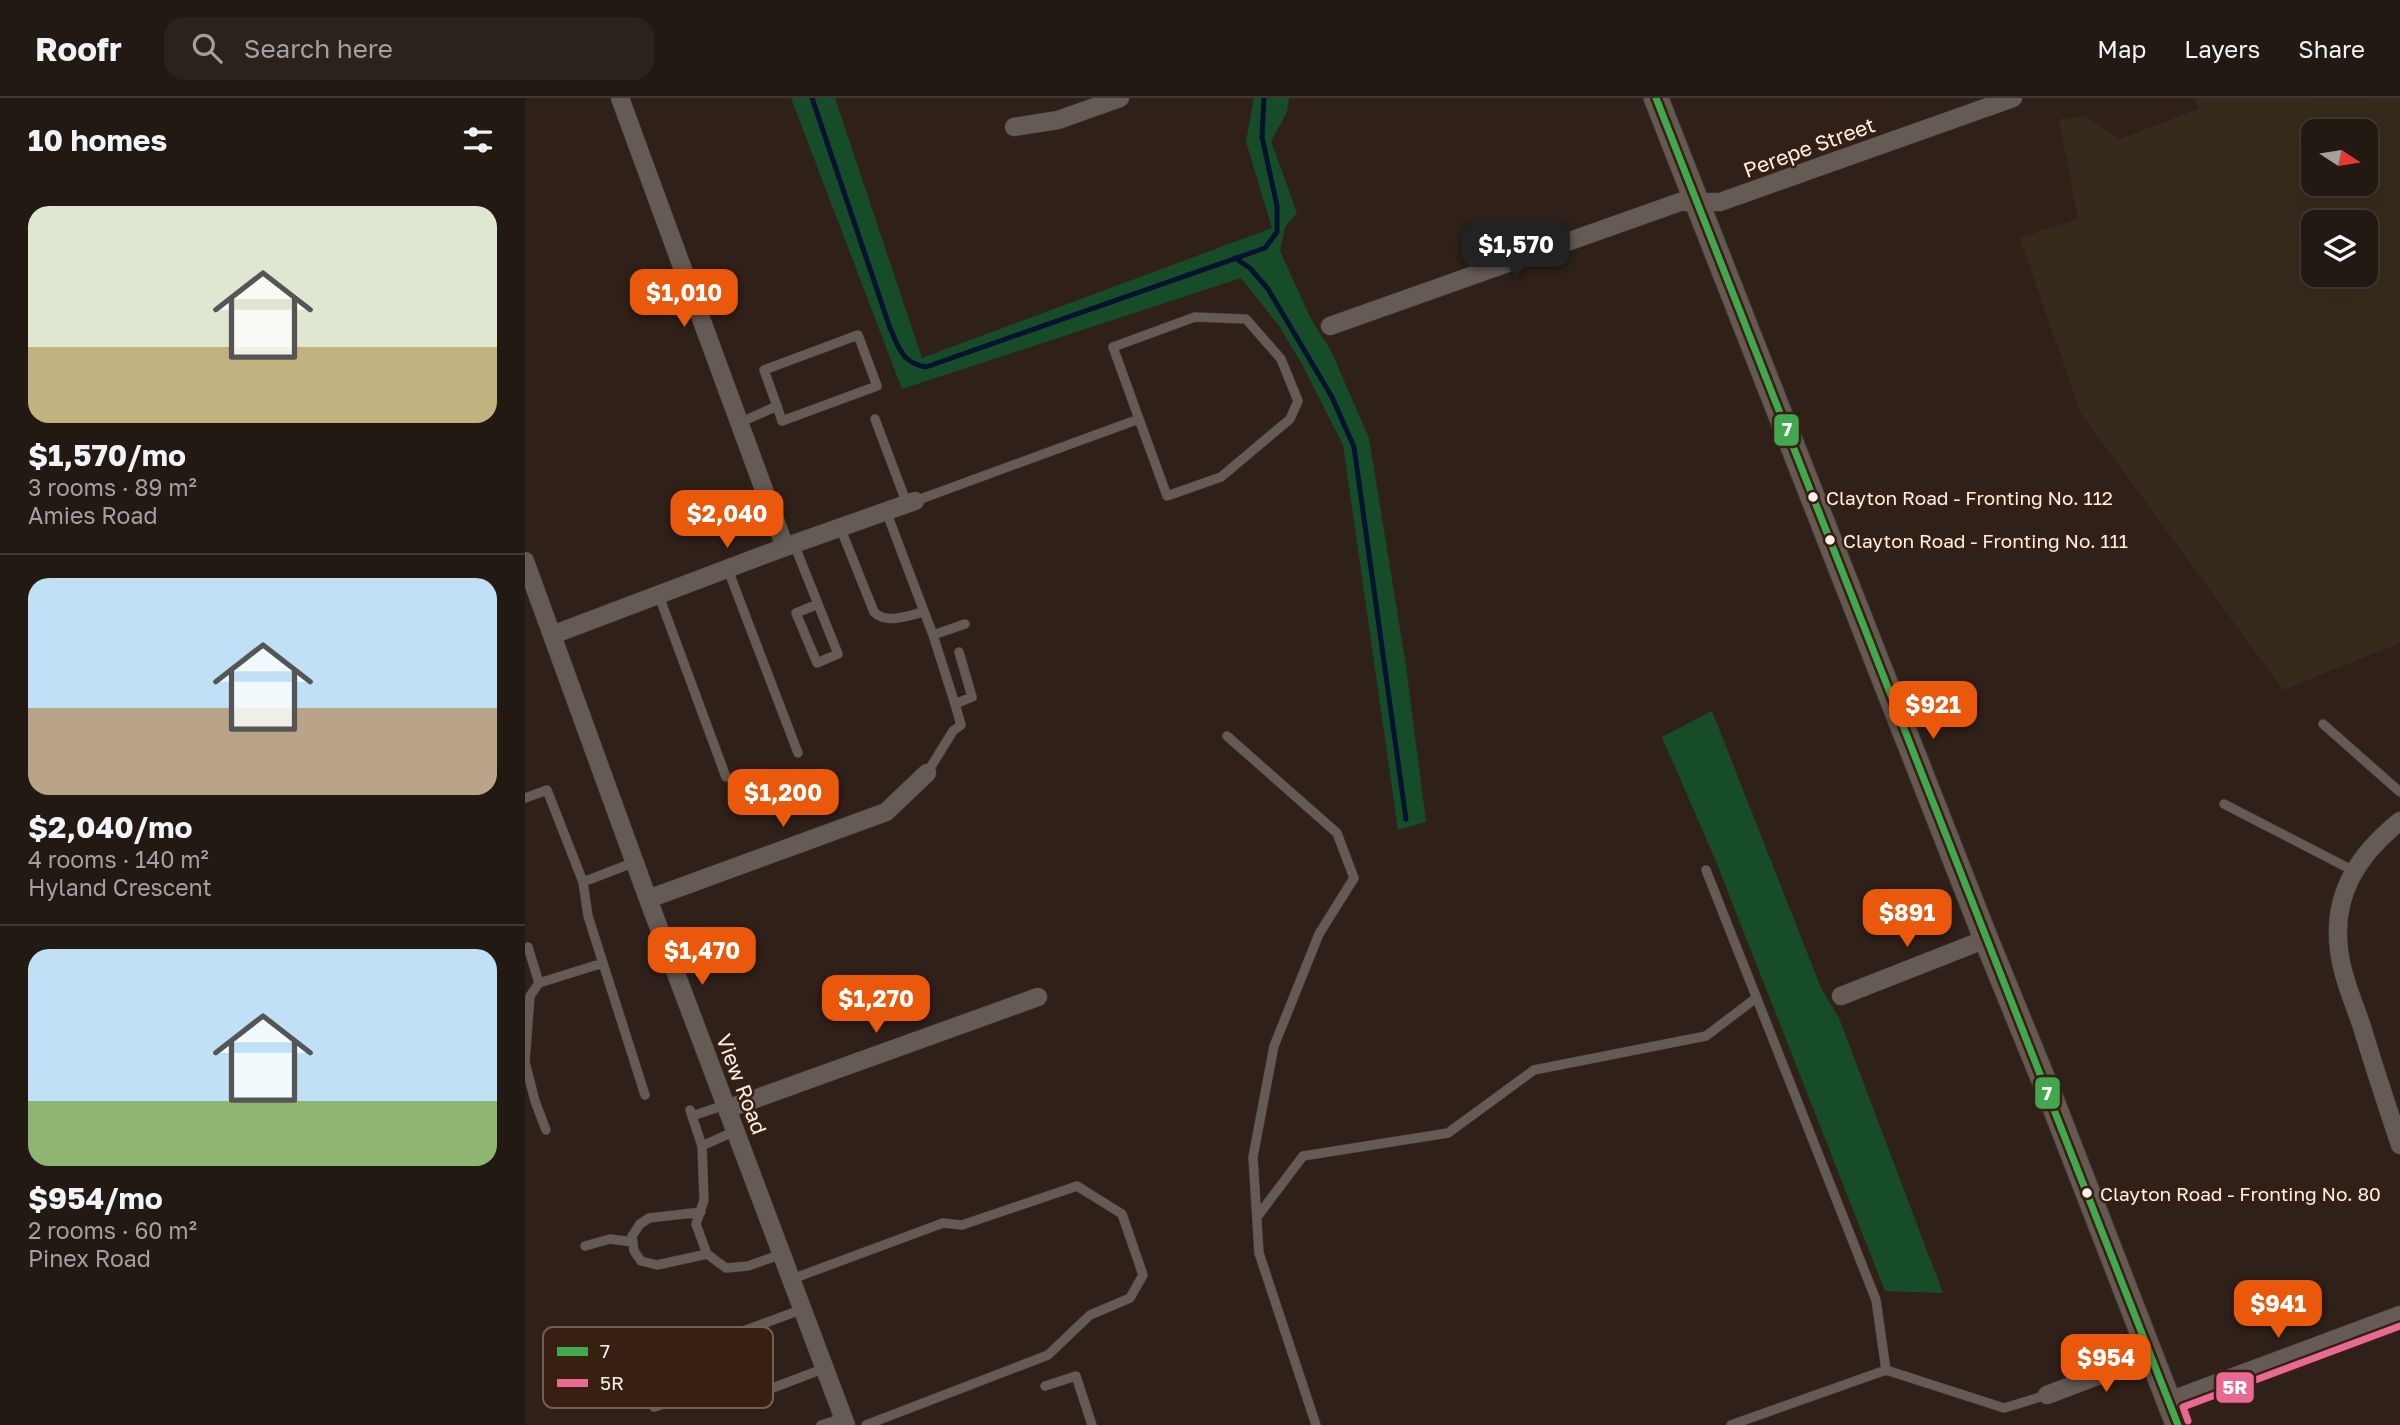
<!DOCTYPE html>
<meta charset="utf-8">
<style>
body{margin:0;font-family:"Golos Text",sans-serif;background:#2b221c;color:#f1f3f6;height:100vh;display:flex;flex-direction:column;font-size:26px;white-space:nowrap}
*{box-sizing:border-box;margin:0}
p{font-size:23px;color:#a3a0a0}
.icon{flex:none;width:38px;height:38px;fill:none;stroke:currentColor;stroke-width:2;stroke-linecap:round;stroke-linejoin:round}
.map{position:relative;flex:1;overflow:hidden}
.side{display:flex;flex-direction:column;background:#231913;width:525px}
.side>*{flex:none}
.needle{width:46px;rotate:102deg}
.fabs{position:absolute;left:1776px;top:21px;display:grid;gap:14px}
.fabs a{display:grid;place-items:center;width:77px;height:77px;border-radius:14px;background:#231913;box-shadow:0 7px 28px #0002,0 0 0 2px #403833;font-size:35px}
.price{position:absolute;translate:-50% -60px;padding:0 16px;border-radius:14px;background:#ea580c;color:#fff;font-size:23px;line-height:46px;filter:drop-shadow(0 2px 4px #0008)}
.price::after{content:'';position:absolute;left:50%;top:42px;width:21px;height:16px;margin-left:-10px;background:inherit;clip-path:polygon(0 0,100% 0,50% 100%)}
.price.on{background:#222;color:#fff}
ul{padding:0;list-style:none}
li{display:grid;align-content:center;gap:14px;height:371px;padding:0 28px}
li+li{border-top:2px solid #403833}
li span{display:grid;place-items:center;height:217px;border-radius:21px;color:#555}
li>.icon{margin-inline-start:auto}
span .icon{width:126px;height:126px;fill:#fffc;stroke-width:1}
li b{font-size:30px}
h2{display:flex;justify-content:space-between;align-items:center;height:84px;padding:0 28px;font-size:30px}
header{display:flex;align-items:center;gap:42px;box-sizing:border-box;height:98px;padding:0 35px;background:#231913;border-bottom:2px solid #403833}
header strong{font-size:33px}
nav{display:flex;gap:38px;margin-inline-start:auto;font-size:24px}
.search{width:490px;height:63px;background:#2b221c;display:flex;align-items:center;gap:18px;box-sizing:border-box;padding:0 24px;border-radius:21px;color:#a3a0a0;font-size:26px}
main{display:flex;flex:1;min-height:0}
.map>svg:first-child{display:block}
</style>
<header>
<strong>Roofr</strong>
<div class="search"><svg class="icon" aria-label="search" viewBox="0 0 24 24"><circle cx="10" cy="10" r="6"/><path d="M15 15l6 6"/></svg>Search here</div>
<nav><a>Map</a><a>Layers</a><a>Share</a></nav>
</header>
<main>
<section class="side">
<h2>10 homes<svg class="icon" aria-label="filters" viewBox="0 0 24 24"><path d="M4 7h16M4 17h16"/><circle cx="9" cy="7" r="2"/><circle cx="15" cy="17" r="2"/></svg></h2>
<ul>
<li><span style="background:linear-gradient(#dfe7d0 65%,#c2b280 0)"><svg class="icon" aria-label="home" viewBox="0 0 24 24"><path d="M3 11l9-7 9 7M6 9v11h12V9"/></svg></span><div><b>$1,570/mo</b><p>3 rooms · 89 m²</p><p>Amies Road</p></div></li>
<li><span style="background:linear-gradient(#bfe0f5 60%,#b9a48a 0)"><svg class="icon" aria-label="home" viewBox="0 0 24 24"><path d="M3 11l9-7 9 7M6 9v11h12V9"/></svg></span><div><b>$2,040/mo</b><p>4 rooms · 140 m²</p><p>Hyland Crescent</p></div></li>
<li><span style="background:linear-gradient(#bfe0f5 70%,#8fb573 0)"><svg class="icon" aria-label="home" viewBox="0 0 24 24"><path d="M3 11l9-7 9 7M6 9v11h12V9"/></svg></span><div><b>$954/mo</b><p>2 rooms · 60 m²</p><p>Pinex Road</p></div></li>
</ul>
</section>
<div class="map">
<svg width="1875" height="1327" viewBox="0 0 1875 1327">
<rect width="100%" height="100%" fill="#2f2119"/>
<path fill="#362a1c" fill-rule="evenodd" d="M 1670,0 L 1875,0 L 1875,545 L 1758,592 L 1555,314 L 1495,140 L 1553,121 L 1534,22 L 1559,18 L 1595,41 L 1673,11 ZM 1788,33 L 1841,33 L 1841,86 L 1788,86 ZM 1788,124 L 1841,124 L 1841,177 L 1788,177 Z"/>
<path fill="#174c29" d="M 266,0 L 310,0 L 397,260 L 747,130 L 721,44 L 729,0 L 764,0 L 762,14 L 746,43 L 772,115 L 760,129 L 755,153 L 785,219 L 806,253 L 844,340 L 881,568 L 901,724 L 873,732 L 818,347 L 778,268 L 755,229 L 716,180 L 377,291 Z
M 1187,613 L 1296,890 L 1314,920 L 1418,1195 L 1360,1193 L 1190,761 L 1137,639 Z"/>
<g fill="none" stroke-linecap="round" stroke-linejoin="round">
<path stroke="#05132e" stroke-width="5" d="M 287,0 L 365,230 C 374,250 377,265 401,269 L 740,150 L 752,134 L 752,108 L 737,39 L 739,0
M 710,160 L 725,170 L 743,191 L 807,299 L 829,349 L 881,721"/>
<g stroke="#483d38" stroke-width="10">
<path id="lane" d="M 350,321 L 382,406
M 214,325 L 252,308 L 257,323 L 352,288 L 333,237 L 239,272 L 252,308
M 390,403 L 614,321 L 588,249 L 670,219 L 721,221 L 756,261 L 773,303 L 765,321 L 696,379 L 642,398 L 614,321
M 361,413 L 408,537 L 440,526
M 315,429 L 349,514 C 361,527 384,517 399,514
M 269,446 L 313,556 L 292,565 L 271,515 L 293,506
M 203,472 L 273,655
M 134,498 L 201,679
M 408,537 L 430,606 L 447,599 L 434,554
M 1798,626 L 1875,694
M 702,638 L 812,735 L 829,780 L 794,836 L 749,948 L 728,1059 L 734,1155 L 791,1327
M 402,675 L 428,633 L 436,627 L 430,606
M 0,700 L 22,692 L 58,784 L 110,764
M 1699,706 L 1829,773
M 1181,772 L 1351,1202 L 1361,1272 L 1206,1327
M 58,784 L 63,818 L 120,997
M 3,849 L 14,885 L 78,865
M 14,885 L 5,898 L 0,964 L 10,1003 L 21,1032
M 165,1012 L 177,1048
M 167,1018 L 200,1007
M 210,1033 L 177,1048 L 179,1102 L 171,1126 L 182,1156 L 201,1170 L 223,1168 L 257,1156
M 176,1114 L 124,1120 L 115,1126 L 107,1138 L 109,1153 L 116,1163 L 132,1167 L 182,1156
M 732,1119 L 778,1058 L 923,1035 L 1009,972 L 1181,938 L 1231,900
M 60,1148 L 85,1141 L 108,1144
M 267,1181 L 418,1125 L 437,1127 L 552,1088 L 597,1116 L 618,1177 L 605,1200 L 565,1217 L 523,1257 L 341,1327
M 200,1240 L 211,1304
M 1361,1272 L 1479,1310 L 1522,1297
M 110,1273 L 278,1211
M 520,1288 L 551,1278 L 567,1327
M 129,1309 L 181,1293 L 211,1304 L 300,1270
M 296,1327 L 318,1320"/>
</g>
<g stroke="#483d38" stroke-width="19">
<path id="street" d="M 95,0 L 260,449
M 489,29 L 533,22 L 595,0
M 805,228 L 1155,104 L 1195,104 L 1488,0
M 0,463 L 123,801 L 321,1327
M 27,537 L 260,449 L 390,403
M 1875,723 C 1833,757 1807,796 1814,852 C 1817,878 1829,905 1837,929 C 1849,969 1862,1008 1875,1047
M 123,801 L 361,714 L 402,675
M 1316,898 L 1461,841
M 202,1011 L 513,899
M 1522,1297 L 1625,1258
M 1644,1303 L 1875,1217"/>
</g>
<g stroke="#483d38" stroke-width="26">
<path id="secondary" d="M 1131,0 L 1461,841 L 1528,1005 L 1653,1327"/>
</g>
<use href="#lane" stroke="#655b55" stroke-width="9"/>
<use href="#street" stroke="#655b55" stroke-width="18"/>
<use href="#secondary" stroke="#665952" stroke-width="24"/>
<g stroke="#371f11" stroke-width="12">
<path id="bus-1" d="M 1131,0 L 1653,1327"/>
</g>
<g stroke="#371f11" stroke-width="12">
<path id="bus-2" d="M 1663,1323 L 1658,1309 L 1875,1228"/>
</g>
<use href="#bus-1" stroke="#42a84f" stroke-width="7"/>
<use href="#bus-2" stroke="#e86991" stroke-width="7"/>
</g>
<g fill="#fef0e9" stroke="#371f11" stroke-width="2.5">
<circle cx="1288" cy="399" r="6"/>
<circle cx="1305" cy="442" r="6"/>
<circle cx="1562" cy="1095" r="6"/>
</g>
<g text-anchor="middle" dominant-baseline="central" stroke-width="5" stroke-linejoin="round" paint-order="stroke">
<g font-size="19" fill="#fef0e9" stroke="#371f11" text-anchor="start">
<text x="1301" y="399">Clayton Road - Fronting No. 112</text>
<text x="1318" y="442">Clayton Road - Fronting No. 111</text>
<text x="1575" y="1095">Clayton Road - Fronting No. 80</text>
</g>
<g font-size="21" fill="#fef0e9" stroke="#371f11">
<text transform="translate(1284 49) rotate(-20)">Perepe Street</text>
<text transform="translate(217 986) rotate(69)">View Road</text>
</g>
</g>
<rect x="18" y="1229" width="230" height="81" rx="10" fill="#371f11" stroke="#735e52" stroke-width="2"/>
<rect x="32" y="1249" width="31" height="9" fill="#42a84f"/>
<rect x="32" y="1281" width="31" height="8" fill="#e86991"/>
<g font-size="19" fill="#fef0e9">
<text x="75" y="1260">7</text>
<text x="75" y="1292">5R</text>
</g>
<g stroke="#371f11" stroke-width="2.5">
<rect x="1248" y="315" width="27" height="34" rx="7" fill="#42a84f"/>
<rect x="1509" y="978" width="27" height="34" rx="7" fill="#42a84f"/>
<rect x="1690" y="1273" width="40" height="33" rx="7" fill="#e86991"/>
</g>
<g font-size="19" text-anchor="middle" font-weight="bold" fill="#fff">
<text x="1262" y="338">7</text>
<text x="1522" y="1002">7</text>
<text x="1710" y="1296">5R</text>
</g>
</svg>
<div class="fabs">
<a><svg class="needle" viewBox="-14 -14 28 28"><path d="M0-13l5 13h-10z" fill="#e53935"/><path d="M0 13l5-13h-10z" fill="#a3a0a0"/></svg></a>
<a><svg class="icon" aria-label="layers" viewBox="0 0 24 24"><path d="M12 4l9 5-9 5-9-5zM3 14l9 5 9-5"/></svg></a>
</div>
<b class="price on" style="left:991px;top:183px">$1,570</b>
<b class="price" style="left:159px;top:231px">$1,010</b>
<b class="price" style="left:202px;top:452px">$2,040</b>
<b class="price" style="left:1408px;top:643px">$921</b>
<b class="price" style="left:258px;top:731px">$1,200</b>
<b class="price" style="left:1382px;top:851px">$891</b>
<b class="price" style="left:177px;top:889px">$1,470</b>
<b class="price" style="left:351px;top:937px">$1,270</b>
<b class="price" style="left:1753px;top:1242px">$941</b>
<b class="price" style="left:1581px;top:1296px">$954</b>
</div>
</main>
